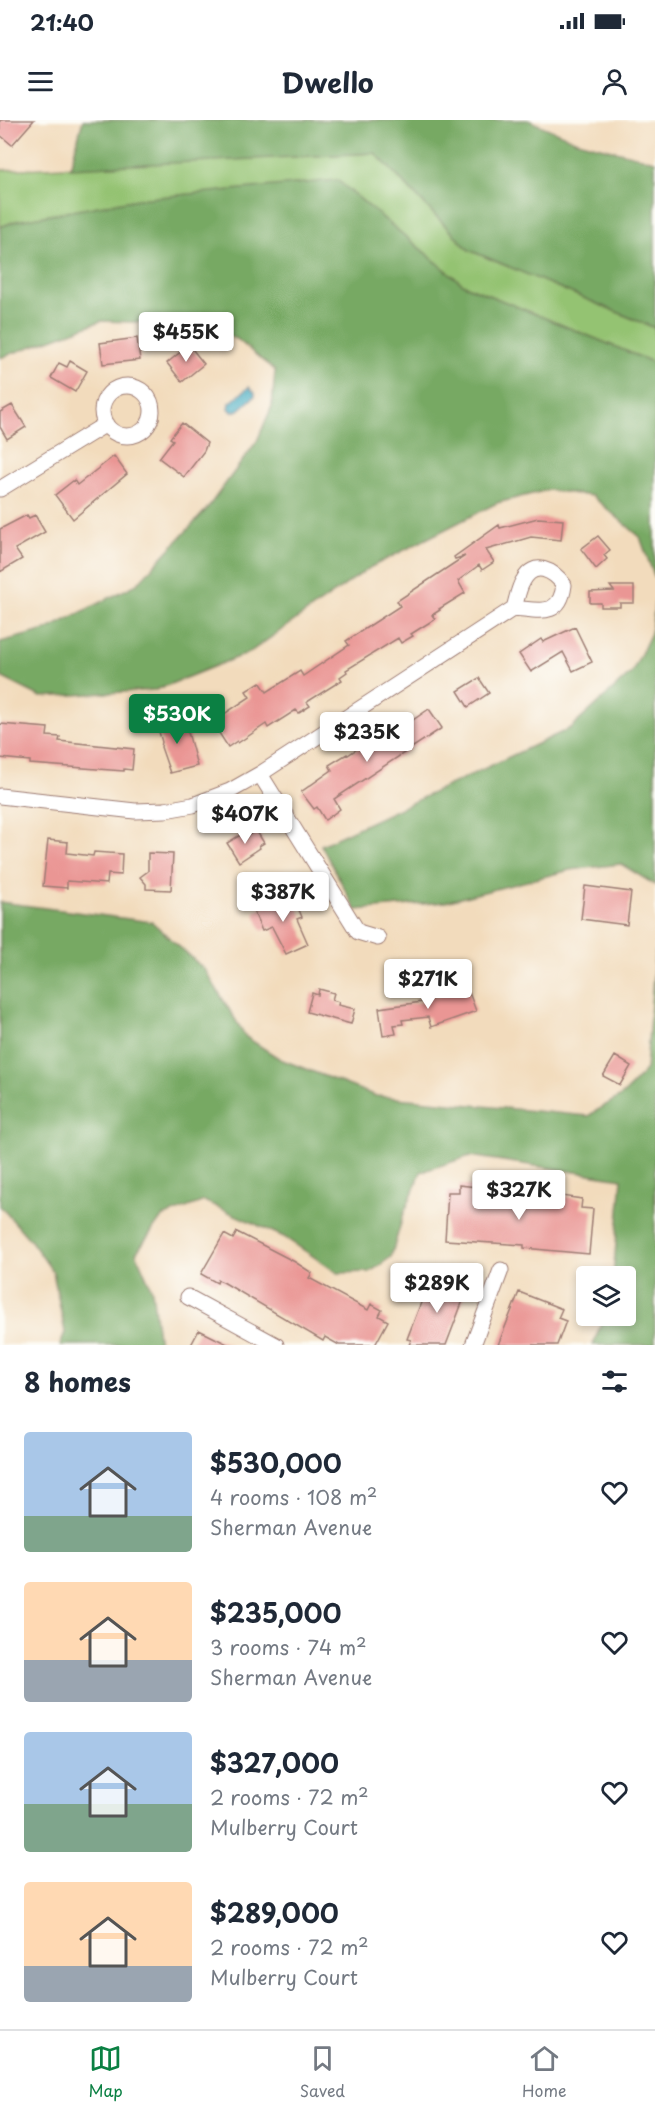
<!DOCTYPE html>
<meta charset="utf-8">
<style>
body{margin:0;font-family:"Playpen Sans",sans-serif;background:#f2f2f3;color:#1f2937;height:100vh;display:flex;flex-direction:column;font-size:22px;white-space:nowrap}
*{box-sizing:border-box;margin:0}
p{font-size:20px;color:#747a83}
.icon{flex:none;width:33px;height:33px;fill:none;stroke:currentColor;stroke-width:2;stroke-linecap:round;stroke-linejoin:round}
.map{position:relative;height:1225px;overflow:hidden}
.panel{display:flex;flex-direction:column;background:#fff;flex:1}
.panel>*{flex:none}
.buttons{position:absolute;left:576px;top:1146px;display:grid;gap:12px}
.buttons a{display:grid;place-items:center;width:60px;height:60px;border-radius:6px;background:#fff;box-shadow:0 3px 9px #0003;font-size:30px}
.price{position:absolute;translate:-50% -51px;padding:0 14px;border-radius:6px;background:#fff;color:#222;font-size:20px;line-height:39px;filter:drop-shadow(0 2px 3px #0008)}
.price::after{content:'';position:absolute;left:50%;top:36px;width:18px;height:14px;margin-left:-9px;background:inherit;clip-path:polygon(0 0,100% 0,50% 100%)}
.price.on{background:#0b8043;color:#fff}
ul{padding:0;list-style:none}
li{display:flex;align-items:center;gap:18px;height:150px;padding:0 24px}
li span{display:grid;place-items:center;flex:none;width:168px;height:120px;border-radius:6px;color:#555}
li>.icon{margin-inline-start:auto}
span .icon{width:72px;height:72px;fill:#fffc;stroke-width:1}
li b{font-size:26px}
h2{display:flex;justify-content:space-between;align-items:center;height:72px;padding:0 24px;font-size:26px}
.status{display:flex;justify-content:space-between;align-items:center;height:42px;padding:0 30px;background:#fff;direction:ltr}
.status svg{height:16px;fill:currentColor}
header{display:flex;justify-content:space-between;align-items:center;height:78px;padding:0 24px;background:#fff;font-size:27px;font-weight:700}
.tabs{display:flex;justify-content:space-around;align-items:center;height:84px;border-top:2px solid #e0e1e3;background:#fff;font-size:16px;color:#747a83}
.tabs a{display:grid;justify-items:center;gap:3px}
.tabs .on{color:#0b8043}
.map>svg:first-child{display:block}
</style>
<div class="status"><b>21:40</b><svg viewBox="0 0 49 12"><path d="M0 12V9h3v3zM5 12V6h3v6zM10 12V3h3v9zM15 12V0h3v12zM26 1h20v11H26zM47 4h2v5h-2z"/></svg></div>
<header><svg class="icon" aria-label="menu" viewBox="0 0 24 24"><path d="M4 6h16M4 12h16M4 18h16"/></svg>Dwello<svg class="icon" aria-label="person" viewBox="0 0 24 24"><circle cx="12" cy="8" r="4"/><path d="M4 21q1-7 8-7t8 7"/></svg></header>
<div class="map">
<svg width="655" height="1225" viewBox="0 0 655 1225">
<rect width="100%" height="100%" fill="#fdfcf7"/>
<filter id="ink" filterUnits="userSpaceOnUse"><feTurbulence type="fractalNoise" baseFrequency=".0167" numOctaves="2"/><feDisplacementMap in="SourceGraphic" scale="12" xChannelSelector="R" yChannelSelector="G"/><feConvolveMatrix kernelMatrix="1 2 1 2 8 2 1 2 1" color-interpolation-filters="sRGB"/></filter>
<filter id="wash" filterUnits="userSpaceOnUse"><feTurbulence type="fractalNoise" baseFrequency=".008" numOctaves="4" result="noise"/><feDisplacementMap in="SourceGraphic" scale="24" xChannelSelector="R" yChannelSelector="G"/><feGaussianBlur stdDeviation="1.35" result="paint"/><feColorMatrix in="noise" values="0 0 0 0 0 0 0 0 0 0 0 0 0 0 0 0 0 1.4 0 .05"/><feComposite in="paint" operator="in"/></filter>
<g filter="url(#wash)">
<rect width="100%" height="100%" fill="#f2dbbc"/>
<path fill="#94c372" stroke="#6f714e" stroke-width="1.5" d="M 375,33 L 469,130 L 655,208 L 655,243 L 464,165 L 337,60 L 16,101 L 0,107 L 0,50 Z"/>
<path fill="#77a964" stroke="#606448" stroke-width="1.5" d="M 83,0 L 528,0 L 577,21 L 655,41 L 655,208 L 469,130 L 375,33 L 70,48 Z
M 337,60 L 464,165 L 655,243 L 655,459 L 640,417 L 592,376 L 548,370 L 497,383 L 371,447 L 250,532 L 156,570 L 41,577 L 1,557 L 0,522 L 46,510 L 137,464 L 206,390 L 257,321 L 272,286 L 275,251 L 237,219 L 192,204 L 101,201 L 0,238 L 0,107 L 16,101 L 138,79 Z
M 655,480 L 655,765 L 621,744 L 570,750 L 445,782 L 356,790 L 321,725 L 571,608 L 632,552 L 651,513 Z
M 0,782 L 152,802 L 205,850 L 246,917 L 280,939 L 376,976 L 588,996 L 624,974 L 646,949 L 655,831 L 655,1225 L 593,1225 L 604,1196 L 626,1196 L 626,1156 L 613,1156 L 622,1059 L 470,1036 L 421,1052 L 403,1096 L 391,1137 L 370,1152 L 338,1153 L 284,1117 L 204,1081 L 162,1097 L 136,1133 L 152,1170 L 159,1225 L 60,1225 L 65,1212 L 53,1152 L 31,1121 L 0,1086 Z"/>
<path fill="#3fa9bf" stroke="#446475" stroke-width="1.5" d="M 249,267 L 255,273 L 255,276 L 239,290 L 232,292 L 229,288 L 230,283 Z"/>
<g id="blocks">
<path fill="#ea9694" d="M 0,0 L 34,0 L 12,25 L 0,15 Z
M 137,218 L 140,240 L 103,244 L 100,223 Z
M 189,225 L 204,244 L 182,262 L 167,243 Z
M 70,241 L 87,251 L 75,272 L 51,258 L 59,243 L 67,247 Z
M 12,285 L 26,307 L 7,319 L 0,307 L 0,292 Z
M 182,303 L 207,323 L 204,331 L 184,357 L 159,338 L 173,320 L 170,318 Z
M 114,336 L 127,354 L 73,399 L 55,375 L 74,360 L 77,365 Z
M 27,395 L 29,398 L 35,395 L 45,412 L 15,429 L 22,439 L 0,452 L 0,409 Z
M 538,398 L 563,400 L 561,420 L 531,417 L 486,430 L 494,442 L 482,450 L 479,445 L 458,461 L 465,473 L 439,489 L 440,490 L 432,495 L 435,499 L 411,514 L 413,516 L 401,523 L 398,518 L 346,550 L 347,552 L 340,557 L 342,560 L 307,582 L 310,586 L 299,593 L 296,590 L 268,608 L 266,604 L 238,623 L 237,621 L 228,627 L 212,602 L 250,577 L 246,571 L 260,562 L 267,572 L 300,551 L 303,556 L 349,525 L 346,521 L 400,486 L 397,481 L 465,436 L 455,439 L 454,437 L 499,405 L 500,408 Z
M 598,416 L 610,430 L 604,435 L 607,439 L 596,449 L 581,429 Z
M 610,466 L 634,466 L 634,483 L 620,483 L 620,487 L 601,487 L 601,483 L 590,483 L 590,472 L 614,471 Z
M 575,507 L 592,542 L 573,551 L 563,532 L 531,552 L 519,534 L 541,519 L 543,522 Z
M 479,558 L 489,573 L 468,587 L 458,571 Z
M 429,589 L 442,608 L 334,679 L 340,689 L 325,700 L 317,687 L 314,689 L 301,672 L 332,650 L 329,645 L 347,634 L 348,635 L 376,616 L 379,621 L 388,617 Z
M 184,597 L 197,646 L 170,653 L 161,627 L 162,622 L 157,605 Z
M 0,604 L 48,608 L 47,616 L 60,617 L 59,621 L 134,629 L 132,650 L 124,649 L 124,651 L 30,644 L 30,641 L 0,638 Z
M 256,710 L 264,723 L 259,726 L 260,728 L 239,742 L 227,723 L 242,714 L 245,718 Z
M 48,720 L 68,722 L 67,733 L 93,736 L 94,732 L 122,734 L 121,755 L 108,754 L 107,764 L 67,761 L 67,768 L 43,766 Z
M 148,733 L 173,734 L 171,770 L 146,769 L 146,764 L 140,757 L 148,751 Z
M 585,766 L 631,772 L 627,805 L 581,799 Z
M 292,774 L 302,797 L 297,799 L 308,824 L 286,834 L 272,807 L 262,811 L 254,792 Z
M 467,867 L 476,891 L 431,907 L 428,897 L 402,900 L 403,904 L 394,905 L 396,914 L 383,916 L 379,888 L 422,882 L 422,879 L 435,875 L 435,877 L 447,874 Z
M 319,869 L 334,873 L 332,880 L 339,882 L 338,885 L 355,889 L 351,904 L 307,892 L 312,873 L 318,875 Z
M 615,936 L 631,946 L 620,965 L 603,956 Z
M 459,1065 L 504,1070 L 503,1078 L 511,1079 L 540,1082 L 541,1073 L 582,1079 L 581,1088 L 593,1089 L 589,1134 L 524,1128 L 524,1125 L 445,1120 L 448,1072 L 459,1072 Z
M 237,1112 L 295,1142 L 312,1153 L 309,1158 L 368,1190 L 371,1184 L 382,1190 L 379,1196 L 388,1201 L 375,1225 L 339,1225 L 325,1217 L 323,1221 L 223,1162 L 218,1160 L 217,1163 L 201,1154 L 224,1114 L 233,1119 Z
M 436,1158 L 467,1170 L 446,1225 L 409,1225 L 411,1220 L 407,1219 L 427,1167 L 432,1169 Z
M 519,1172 L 562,1189 L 558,1198 L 566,1201 L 557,1225 L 498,1225 Z
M 199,1210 L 229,1225 L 191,1225 Z"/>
</g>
</g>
<g filter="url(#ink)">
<use href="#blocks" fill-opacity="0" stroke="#9e7d74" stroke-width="1.5"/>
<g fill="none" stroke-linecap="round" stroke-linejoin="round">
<g stroke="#9e7d74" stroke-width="17">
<path id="street" d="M102 291a25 25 0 1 1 50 0a25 25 0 1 1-50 0Z
M 0,369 L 106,304
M 260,654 L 358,812 L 378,818
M 0,676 L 135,691 L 165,690 L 193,685 L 230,671 L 260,654 L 514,488 C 539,490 560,498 564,465 C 554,451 534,439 523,461 C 518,469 517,479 514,488
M 188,1177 L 276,1225
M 473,1225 L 501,1150"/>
</g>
<use href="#street" stroke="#fff" stroke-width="15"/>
</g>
</g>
</svg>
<div class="buttons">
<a><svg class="icon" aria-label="layers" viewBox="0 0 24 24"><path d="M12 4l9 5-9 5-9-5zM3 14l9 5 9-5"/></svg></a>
</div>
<b class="price" style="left:186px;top:243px">$455K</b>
<b class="price on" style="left:177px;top:625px">$530K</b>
<b class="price" style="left:367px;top:643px">$235K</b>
<b class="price" style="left:245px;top:725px">$407K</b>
<b class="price" style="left:283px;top:803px">$387K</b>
<b class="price" style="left:428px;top:890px">$271K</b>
<b class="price" style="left:519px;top:1101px">$327K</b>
<b class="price" style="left:437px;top:1194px">$289K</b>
</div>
<section class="panel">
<h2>8 homes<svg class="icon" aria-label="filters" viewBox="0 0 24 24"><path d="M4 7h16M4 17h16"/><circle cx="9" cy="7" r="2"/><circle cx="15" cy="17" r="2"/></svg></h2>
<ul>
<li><span style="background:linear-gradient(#a9c7e8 70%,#7fa58c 0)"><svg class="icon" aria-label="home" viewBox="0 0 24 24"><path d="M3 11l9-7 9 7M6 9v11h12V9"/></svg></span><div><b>$530,000</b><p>4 rooms · 108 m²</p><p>Sherman Avenue</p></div><svg class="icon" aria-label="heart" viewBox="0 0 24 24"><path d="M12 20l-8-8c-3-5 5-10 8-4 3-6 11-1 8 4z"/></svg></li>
<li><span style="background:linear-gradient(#ffd9b3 65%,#9aa5b1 0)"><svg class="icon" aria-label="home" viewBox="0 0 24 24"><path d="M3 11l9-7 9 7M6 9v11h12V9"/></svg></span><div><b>$235,000</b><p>3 rooms · 74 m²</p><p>Sherman Avenue</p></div><svg class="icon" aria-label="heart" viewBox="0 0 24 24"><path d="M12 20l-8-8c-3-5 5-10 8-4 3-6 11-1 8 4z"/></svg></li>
<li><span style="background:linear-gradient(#a9c7e8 60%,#7fa58c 0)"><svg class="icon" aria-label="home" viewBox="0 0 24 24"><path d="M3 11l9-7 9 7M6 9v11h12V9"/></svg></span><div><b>$327,000</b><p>2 rooms · 72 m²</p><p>Mulberry Court</p></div><svg class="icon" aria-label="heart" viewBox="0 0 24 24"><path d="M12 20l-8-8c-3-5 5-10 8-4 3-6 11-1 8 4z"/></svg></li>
<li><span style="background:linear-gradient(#ffd9b3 70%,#9aa5b1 0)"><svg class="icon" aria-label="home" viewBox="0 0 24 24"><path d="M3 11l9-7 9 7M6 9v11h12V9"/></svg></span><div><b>$289,000</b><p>2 rooms · 72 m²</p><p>Mulberry Court</p></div><svg class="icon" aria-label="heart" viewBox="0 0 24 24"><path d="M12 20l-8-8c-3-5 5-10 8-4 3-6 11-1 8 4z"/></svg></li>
</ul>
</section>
<nav class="tabs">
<a class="on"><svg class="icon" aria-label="map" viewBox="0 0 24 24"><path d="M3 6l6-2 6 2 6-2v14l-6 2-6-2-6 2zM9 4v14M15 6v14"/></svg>Map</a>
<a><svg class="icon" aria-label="saved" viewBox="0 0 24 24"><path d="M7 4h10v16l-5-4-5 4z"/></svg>Saved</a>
<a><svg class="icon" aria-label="home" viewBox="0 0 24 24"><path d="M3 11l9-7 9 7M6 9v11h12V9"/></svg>Home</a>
</nav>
